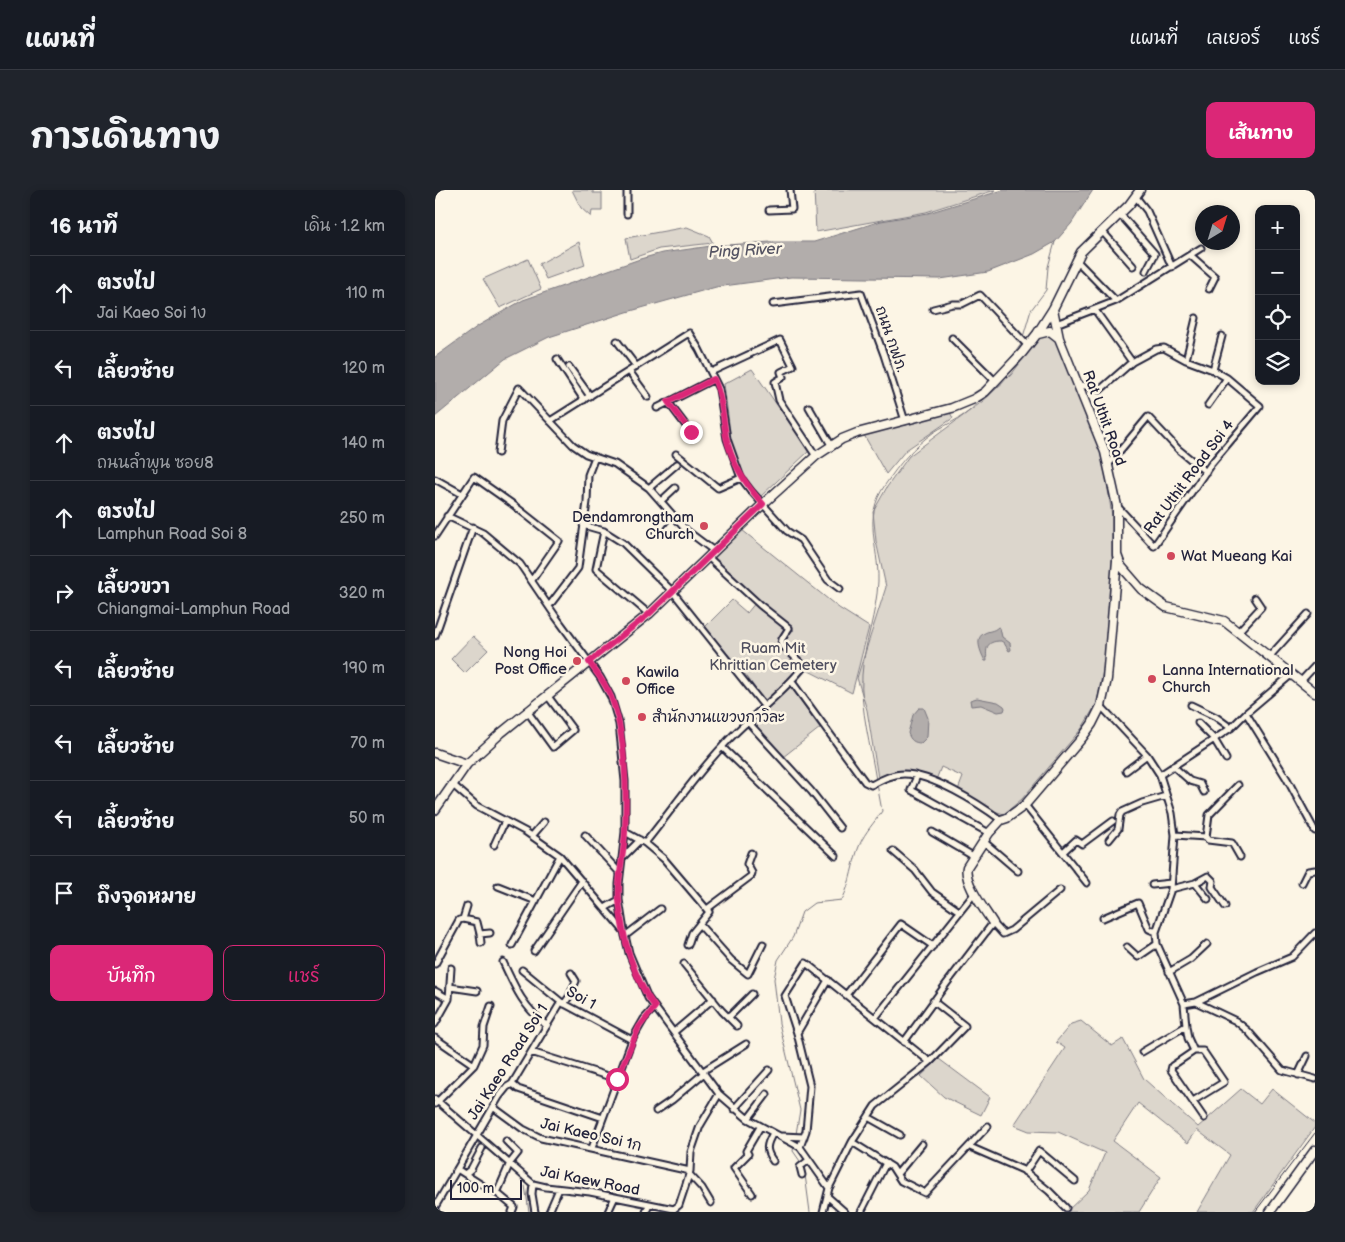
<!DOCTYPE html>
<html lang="th">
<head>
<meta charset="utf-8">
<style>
	body { margin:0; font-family:"Balsamiq Sans","Playpen Sans Thai",sans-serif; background:#20242c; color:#f1f3f6 }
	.controls { position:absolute; right:15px; top:15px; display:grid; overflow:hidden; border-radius:10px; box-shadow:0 2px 8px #0003 }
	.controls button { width:45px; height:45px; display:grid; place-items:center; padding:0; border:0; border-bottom:1px solid #363941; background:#171b24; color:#f1f3f6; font:25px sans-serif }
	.compass { position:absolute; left:760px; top:15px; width:45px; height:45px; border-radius:50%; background:#171b24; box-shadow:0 2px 8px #0003; rotate:38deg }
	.scale { position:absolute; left:15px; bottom:12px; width:72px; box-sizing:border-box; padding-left:5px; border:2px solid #22223b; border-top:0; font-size:14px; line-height:18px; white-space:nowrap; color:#22223b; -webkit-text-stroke:4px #fcf5e5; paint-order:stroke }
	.stop { position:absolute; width:15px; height:15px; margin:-11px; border:4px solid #db2777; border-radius:50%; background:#fff }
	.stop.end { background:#db2777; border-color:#fff; box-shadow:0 1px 5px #0008 }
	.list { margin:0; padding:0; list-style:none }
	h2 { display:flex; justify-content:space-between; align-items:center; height:65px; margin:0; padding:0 20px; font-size:21px }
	h2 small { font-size:16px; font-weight:400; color:#9ea1a6 }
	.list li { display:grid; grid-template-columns:32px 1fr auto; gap:15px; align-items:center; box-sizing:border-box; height:75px; padding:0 20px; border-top:1px solid #363941 }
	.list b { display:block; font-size:19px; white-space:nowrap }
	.list p { margin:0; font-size:16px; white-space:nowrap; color:#9ea1a6 }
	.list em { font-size:16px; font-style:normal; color:#9ea1a6 }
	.actions { display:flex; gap:10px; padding:15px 20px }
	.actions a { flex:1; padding:11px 0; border:1px solid #db2777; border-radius:10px; text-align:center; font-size:18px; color:#db2777 }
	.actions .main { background:#db2777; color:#fff }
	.icon { flex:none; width:28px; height:28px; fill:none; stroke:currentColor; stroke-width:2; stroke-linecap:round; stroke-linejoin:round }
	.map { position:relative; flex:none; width:880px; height:1022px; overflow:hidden; border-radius:10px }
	header { display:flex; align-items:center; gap:30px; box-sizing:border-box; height:70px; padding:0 25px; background:#171b24; border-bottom:1px solid #363941 }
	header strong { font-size:24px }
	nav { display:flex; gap:28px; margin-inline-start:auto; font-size:18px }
	.intro { display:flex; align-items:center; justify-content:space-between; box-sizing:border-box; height:120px; padding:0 30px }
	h1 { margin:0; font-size:35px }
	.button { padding:12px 22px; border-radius:10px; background:#db2777; color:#fff; font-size:18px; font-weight:700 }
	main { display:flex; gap:30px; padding:0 30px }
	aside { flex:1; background:#171b24; border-radius:10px; box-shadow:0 2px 8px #0003 }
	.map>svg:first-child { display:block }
	.green { fill:#dcd6cc; stroke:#7f7c84 }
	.water { fill:#b2adab; stroke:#78757e }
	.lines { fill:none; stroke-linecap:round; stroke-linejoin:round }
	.stream { stroke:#78757e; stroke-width:1 }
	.street-casing { stroke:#22223b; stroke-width:9 }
	.secondary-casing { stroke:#22223b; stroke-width:11 }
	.street { stroke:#fcf5e5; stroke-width:5 }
	.secondary { stroke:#fcf5e5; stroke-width:8 }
	.rail { stroke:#22223b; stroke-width:1 }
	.route { stroke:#db2777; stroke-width:6 }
	.poi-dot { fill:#d1495b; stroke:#fcf5e5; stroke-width:2 }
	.labels { text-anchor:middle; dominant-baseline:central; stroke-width:5; stroke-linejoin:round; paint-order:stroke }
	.street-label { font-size:15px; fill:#22223b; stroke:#fcf5e5 }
	.poi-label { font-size:15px; fill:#22223b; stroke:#fcf5e5; text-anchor:start }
	.park-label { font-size:15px; fill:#504f5f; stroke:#fcf5e5 }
	.water-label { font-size:16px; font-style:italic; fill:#545362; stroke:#fcf5e5 }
</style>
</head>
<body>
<header>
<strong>แผนที่</strong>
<nav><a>แผนที่</a><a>เลเยอร์</a><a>แชร์</a></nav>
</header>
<div class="intro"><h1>การเดินทาง</h1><a class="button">เส้นทาง</a></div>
<main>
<aside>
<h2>16 นาที<small>เดิน · 1.2 km</small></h2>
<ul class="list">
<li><svg class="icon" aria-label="ahead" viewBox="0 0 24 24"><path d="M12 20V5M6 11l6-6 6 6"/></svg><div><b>ตรงไป</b><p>Jai Kaeo Soi 1ง</p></div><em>110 m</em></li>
<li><svg class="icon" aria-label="left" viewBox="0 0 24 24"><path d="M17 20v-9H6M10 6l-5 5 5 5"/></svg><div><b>เลี้ยวซ้าย</b></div><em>120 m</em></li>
<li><svg class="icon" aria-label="ahead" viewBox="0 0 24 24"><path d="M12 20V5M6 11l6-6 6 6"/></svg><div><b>ตรงไป</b><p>ถนนลำพูน ซอย8</p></div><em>140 m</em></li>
<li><svg class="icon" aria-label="ahead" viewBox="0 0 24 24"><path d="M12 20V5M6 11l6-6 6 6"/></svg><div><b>ตรงไป</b><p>Lamphun Road Soi 8</p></div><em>250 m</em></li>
<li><svg class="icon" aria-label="right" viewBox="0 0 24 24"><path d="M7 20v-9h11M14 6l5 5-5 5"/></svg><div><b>เลี้ยวขวา</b><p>Chiangmai-Lamphun Road</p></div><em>320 m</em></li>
<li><svg class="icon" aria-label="left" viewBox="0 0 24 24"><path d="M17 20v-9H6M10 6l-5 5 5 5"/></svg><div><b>เลี้ยวซ้าย</b></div><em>190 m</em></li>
<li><svg class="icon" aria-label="left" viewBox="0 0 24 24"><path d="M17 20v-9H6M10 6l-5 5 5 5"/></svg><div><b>เลี้ยวซ้าย</b></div><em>70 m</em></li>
<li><svg class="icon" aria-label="left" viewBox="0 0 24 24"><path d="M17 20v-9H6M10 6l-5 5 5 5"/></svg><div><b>เลี้ยวซ้าย</b></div><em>50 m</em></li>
<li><svg class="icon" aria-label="arrive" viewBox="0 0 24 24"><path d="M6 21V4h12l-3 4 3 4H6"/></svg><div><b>ถึงจุดหมาย</b></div></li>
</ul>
<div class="actions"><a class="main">บันทึก</a><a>แชร์</a></div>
</aside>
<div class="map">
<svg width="880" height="1022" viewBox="0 0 880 1022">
	<rect width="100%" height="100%" fill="#fcf5e5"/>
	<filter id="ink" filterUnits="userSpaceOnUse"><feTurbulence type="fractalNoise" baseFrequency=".02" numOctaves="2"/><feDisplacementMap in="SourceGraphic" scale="10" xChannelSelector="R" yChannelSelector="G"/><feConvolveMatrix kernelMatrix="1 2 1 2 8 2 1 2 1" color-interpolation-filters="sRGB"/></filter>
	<g filter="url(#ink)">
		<path class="green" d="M137,0h21v3h9v18h-10l-1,6 -10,-9z
			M379,0h181l-69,22 -110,20z
			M252,37l22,9 4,7 -54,6 -29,10 -4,-21z
			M144,52l6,23 -39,14 -7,-15z
			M93,69l13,30 -41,19 -17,-29z
			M615,144l7,7 46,116 9,59v75l-5,56 -10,56 -15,25 -60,71 -18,15 -10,-3 -36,-21 5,-13 -22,-10 -5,13c-23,-7 -35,-14 -58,-2l-11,-68 -10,-32 29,-91 -10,-46 -3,-29 14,-25 22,-31 74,-55 28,-26 30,-40z
			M317,179l57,82 -49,46 -17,-23 -11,-27 -8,-63z
			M514,221l4,7 -47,32 -20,24 -22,-39z
			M307,340l97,78 30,19 -17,66 -45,-23 -16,17 29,41 -37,29 -34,-36 18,-15 -19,-28 -43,-51 27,-27 15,13 9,-11 37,29 1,-1 -34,-28 -48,-42z
			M38,446l15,14 -23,23 -14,-14z
			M646,831l31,25 11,-7 21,40 54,48 43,-38 19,15 12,-15 43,34v4l-62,85h-56l33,-57 -33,-25 -9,13 -50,-40 -25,38 48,36 -22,35h-73l23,-22 16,-37 -47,-21 -29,-1 -15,-6 51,-77 -9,-6 15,-18z
			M504,869l51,38 -9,18 -37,-18 -23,-21z"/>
		<path class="water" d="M568,0h90l-22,34 -16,18 -21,12 -46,18 -48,7 -149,-2 -75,10 -89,25 -78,25 -44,22 -70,58v-60l43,-31 45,-26 117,-41 22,-6 49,-7 60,-4h43l67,-21 47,-8z
			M563,437l2,1 2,9 8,6 1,7 -2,1 -5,-8 -3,-2c-16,0 -15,8 -14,20h-2c-3,-6 -11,-22 -2,-27 6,-4 10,-2 15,-7z
			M542,508l21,4 6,4 1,2 -1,3 -6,1 -17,-7 -10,1 -1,-6z
			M484,518h5l4,10 -1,19 -6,6c-7,0 -11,-3 -13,-10l5,-18z"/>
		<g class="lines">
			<path class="stream" d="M588,147l8,-27 15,-20 2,-23 7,-25
				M570,176l17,-23
				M441,590c-5,-32 -16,-72 -14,-105 2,-32 15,-62 16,-94 1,-36 -16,-62 7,-96 15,-22 27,-37 49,-53 14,-9 37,-17 46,-33
				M361,944l4,-24 -21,-87 -5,-44 4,-19 15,-23 9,-25 12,-9 28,-3c9,-17 10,-38 18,-56 5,-12 15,-22 22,-33l-5,-27
				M359,955l-1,6 9,13
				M369,977l6,45
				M90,996l4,26"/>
			<defs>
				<path id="street" d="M701,7l11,14 25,56
					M334,20l23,-1 -2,-19
					M192,24v-24
					M685,24l35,40 -9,17
					M667,41l31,35
					M755,65l25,22 -6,12
					M641,70l40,41
					M338,114l88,-11 23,62 21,66
					M498,119l20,-5h9l18,-9 48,51
					M660,120l37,52
					M621,134l60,-23 85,-53
					M517,148l43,43
					M182,151l19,25
					M122,169l27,41
					M751,170l10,-42
					M134,177l21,29
					M778,180l9,-34
					M194,181l19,26
					M276,182l69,-32 13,26 -12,6 2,5 -8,5 4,18 37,56
					M643,194l22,6 32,-28 24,-13 8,-1 22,12 27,10 14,8 33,28 -49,58 -57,82 -37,-40
					M233,212l22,29 4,-1
					M773,215l19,-27
					M374,217l22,38
					M222,218l57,-29
					M115,231l139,-88 10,16 20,40 8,50 14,39 10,13 36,40 14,9 27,40 12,9
					M63,263l4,-32 17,-33 54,57 13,9 29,10 34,24 37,42 28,21
					M241,264l42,34 23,-10
					M673,275l40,-48 30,32 28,23
					M0,289l27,15
					M214,298l28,-24
					M226,311l14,-13
					M12,326l36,17 37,31 36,53 44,60 11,20 8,27 6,57v51l-6,52v16l5,31 5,22 19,45 71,96 29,25 52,28 29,41
					M148,335l21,6
					M221,343l15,-19
					M0,346l39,-59 37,26 48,38 -27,39
					M114,416l29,-38 9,-66 1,-27 7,-18
					M214,424l-53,-45 8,-38 19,12 50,49 91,114
					M803,442l23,-25 -6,-9
					M0,446l38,-109
					M834,467l39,-43
					M866,491l14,-15
					M357,492l73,100 6,3c10,-5 21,-11 33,-11 28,0 74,29 97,46
					M756,515l25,12 15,11
					M666,516l46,49 13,20 12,38 3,22 -4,54 -15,43 1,12 27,60 2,22 2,12 6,13
					M92,521l26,36 20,-17 -26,-35
					M811,523l41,66 28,52
					M312,531l64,70 29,37
					M763,533l16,16 12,20
					M287,557l114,109
					M738,576l17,15 10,3 4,8
					M691,581l21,-16
					M725,585l71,-47 15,-15 46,-39
					M482,586l-6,14 78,43
					M17,594l25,22 49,26 34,24 63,74
					M590,615l62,78
					M190,642l20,11 19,16 45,53 -17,21 -4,12
					M497,642l41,24
					M150,645l35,38
					M740,645l31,2 3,-22 29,-30
					M97,646l12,-14
					M771,647l2,3 24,3 8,14
					M674,650l9,-11 2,-14 2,-3 20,-9 24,-7
					M548,651l35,30
					M210,653c26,-32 49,-66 77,-96 25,-29 58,-50 82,-81l-23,-22 1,-5 7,-11 -29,-23 -52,-48
					M59,655l11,-24
					M458,661l22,19 17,22 27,19
					M628,662l13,-12 6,4 31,-23
					M188,667l17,-17
					M760,693l13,16
					M867,693l6,-12 7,-1
					M717,695l19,-2
					M63,696l38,15
					M736,699l24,-6 13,-7 5,5 -1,6 13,19
					M170,718l14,-8
					M272,719l44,-33 1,-3 -5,-9 4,-11
					M668,728l35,-15 11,26 7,3
					M28,729l14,3 3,12 10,-1
					M264,734l32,36 17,14 15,-30
					M45,744l1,9
					M190,746l35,-27
					M77,755l48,-89
					M692,757l11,10 19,-13
					M99,761l48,-70
					M68,772c13,28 20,44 44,64
					M0,774l24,-44 4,-1 4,-13
					M249,774l38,47 15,15
					M87,780l39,32 71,38
					M734,782l22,-13 16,-15
					M15,797l27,4
					M0,801l14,8
					M411,805l55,-71 32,22
					M761,812l40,19 12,10 34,39 33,9
					M129,814l5,-7 7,-16 -5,-8
					M749,814l12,-2 61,-30 35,-15 23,-24
					M294,827l23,-23
					M440,828l99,-124
					M0,834l14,-25 2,-31
					M239,842l39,-33
					M362,843l31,-53
					M0,848l39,27
					M469,852l43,-59 46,-60 10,11 9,-4 48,-40
					M96,862l86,27
					M707,862l44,-26
					M268,881l43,-27
					M863,885l9,-19
					M77,894l6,5 85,29
					M0,909l98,85 13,3 44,5 84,17 5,-4 7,-21 4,-13 1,-19 9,-26 19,-32
					M758,911l31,-19 -21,-31h-9l-22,15 -1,4 33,48
					M0,914l39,-39 9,-20 1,-18 7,-21
					M58,917l30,22 18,9 149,33
					M299,919l35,-39
					M221,921l16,-11 32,-27
					M433,927l32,18
					M313,929l19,-25
					M338,943c-7,12 -8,17 0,28
					M347,946l22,1
					M71,951l12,12 -8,10 -13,30 17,14 -2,5
					M417,952l40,25 9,14 24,12 63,-67
					M365,957l6,-16 4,-45 -13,-53 -12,-37 21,-33 124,99
					M535,957l53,23 26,21 17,17
					M157,958l40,-108 12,-21 11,-12
					M22,979l25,16
					M590,982l14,-21 36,30
					M30,984l6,-5 11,-21
					M254,984l13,14 9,15
					M462,984l25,-30
					M367,985l-2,-8 9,-7
					M98,994l-1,10 3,18
					M317,1004l-18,-26 14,-14 -2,-3 14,-24
					M392,1006l18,16
					M0,1017l64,-110 8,-10 5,-3 49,-82
					M0,1022h1
					M114,1022l10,-23
					M173,1022l7,-15
					M211,1022l3,-7
					M388,1022l6,-24 23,-46 23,-36 55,-44 35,-36 -32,-25
					M426,1022l25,-49"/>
				<path id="secondary" d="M618,119l6,29
					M603,144l12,-3 9,7 46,114 12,54v49l4,11 20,23 25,18 58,14 91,72
					M0,563l32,11
					M0,620l32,-46 34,-31 148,-119 114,-110 53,-48 26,-17 15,-6 95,-25 22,-9 11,-7 37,-39 15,-19 16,-25 28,-57 48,-47 11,-15
					M558,733c-8,-13 -30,-41 -26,-56l22,-34 12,-13 6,-2 18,-13 57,-67 10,-14 9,-18 6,-27 10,-119
					M835,1022l45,-62"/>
			</defs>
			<use href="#street" class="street-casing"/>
			<use href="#secondary" class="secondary-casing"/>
			<use href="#street" class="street"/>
			<use href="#secondary" class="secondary"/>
			<path class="rail" d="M820,1022l60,-79"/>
		</g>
	</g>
	<g class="lines" filter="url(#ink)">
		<path class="route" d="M182,889l22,-52 16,-20c-22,-29 -33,-70 -36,-107 -2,-22 5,-45 6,-68 2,-39 1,-99 -14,-135 -5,-13 -14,-24 -22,-35l60,-48 114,-110c-18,-20 -32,-42 -37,-68 -3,-19 -4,-39 -12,-57l-46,23 23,30"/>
	</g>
	<g class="poi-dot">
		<circle cx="269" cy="336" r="5"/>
		<circle cx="736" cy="366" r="5"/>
		<circle cx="142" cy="471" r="5"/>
		<circle cx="717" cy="489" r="5"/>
		<circle cx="191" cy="491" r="5"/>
		<circle cx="207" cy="527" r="5"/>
	</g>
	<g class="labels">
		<g class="street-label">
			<text transform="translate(456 149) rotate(71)">ถนน กฟภ.</text>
			<text transform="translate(669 228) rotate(70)">Rat Uthit Road</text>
			<text transform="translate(754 287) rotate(-53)">Rat Uthit Road Soi 4</text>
			<text transform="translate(146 808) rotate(30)">Soi 1</text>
			<text transform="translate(73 872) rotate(-57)">Jai Kaeo Road Soi 1</text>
			<text transform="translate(156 945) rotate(13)">Jai Kaeo Soi 1ก</text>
			<text transform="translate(155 991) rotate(11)">Jai Kaew Road</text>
		</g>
		<g class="poi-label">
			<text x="259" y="327" text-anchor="end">Dendamrongtham<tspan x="259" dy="17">Church</tspan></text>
			<text x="746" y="366">Wat Mueang Kai</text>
			<text x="132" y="462" text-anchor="end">Nong Hoi<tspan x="132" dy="17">Post Office</tspan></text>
			<text x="727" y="480">Lanna International<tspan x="727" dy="17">Church</tspan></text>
			<text x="201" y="482">Kawila<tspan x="201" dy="17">Office</tspan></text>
			<text x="217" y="527">สำนักงานแขวงกาวิละ</text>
		</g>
		<g class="park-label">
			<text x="338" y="458">Ruam Mit<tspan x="338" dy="17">Khrittian Cemetery</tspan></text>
		</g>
		<g class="water-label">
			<text transform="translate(310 61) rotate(-3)">Ping River</text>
		</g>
	</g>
</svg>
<div class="controls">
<button>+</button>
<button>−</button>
<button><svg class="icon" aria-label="locate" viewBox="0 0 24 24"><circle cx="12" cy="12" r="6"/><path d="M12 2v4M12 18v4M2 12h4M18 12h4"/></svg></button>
<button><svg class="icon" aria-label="layers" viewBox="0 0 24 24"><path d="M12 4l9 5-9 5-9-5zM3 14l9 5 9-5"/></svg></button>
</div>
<svg class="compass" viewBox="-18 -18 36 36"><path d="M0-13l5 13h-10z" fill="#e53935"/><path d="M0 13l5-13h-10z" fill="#9ea1a6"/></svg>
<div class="scale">100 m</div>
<div class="stop" style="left:182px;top:889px"></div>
<div class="stop end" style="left:256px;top:242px"></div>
</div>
</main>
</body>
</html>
